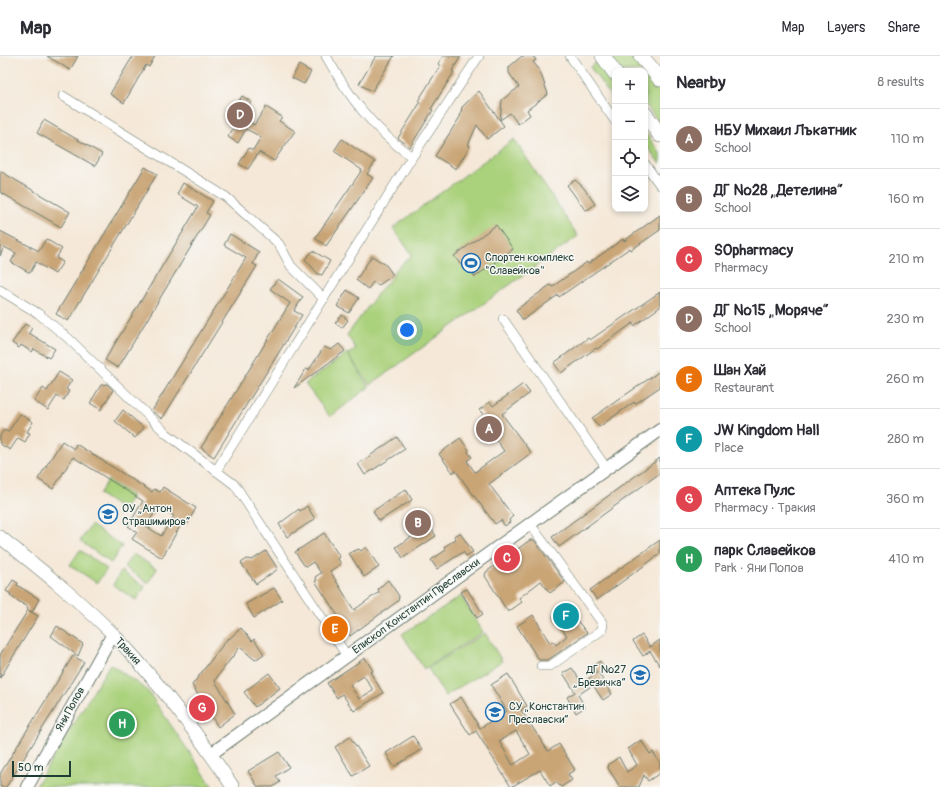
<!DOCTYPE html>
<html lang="en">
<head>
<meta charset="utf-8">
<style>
	body { margin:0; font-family:Pangolin,sans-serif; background:#f7f7f7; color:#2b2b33 }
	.controls { position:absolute; right:12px; top:12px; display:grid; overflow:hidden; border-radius:8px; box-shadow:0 2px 6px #0003 }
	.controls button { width:36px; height:36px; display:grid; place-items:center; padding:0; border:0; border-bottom:1px solid #e1e1e2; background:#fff; color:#2b2b33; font:20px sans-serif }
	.scale { position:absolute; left:12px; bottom:10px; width:59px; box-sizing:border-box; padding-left:4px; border:2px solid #1f3d34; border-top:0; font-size:11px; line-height:14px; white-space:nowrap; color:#1f3d34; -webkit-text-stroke:3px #f6f6f2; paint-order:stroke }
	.you { position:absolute; left:407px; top:274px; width:14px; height:14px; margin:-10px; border:3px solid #fff; border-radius:50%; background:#1a73e8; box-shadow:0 0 0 6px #1a73e833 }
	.badge { display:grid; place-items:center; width:26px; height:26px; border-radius:50%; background:#1f6fb2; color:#fff; font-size:13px; font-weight:700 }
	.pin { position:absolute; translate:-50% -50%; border:2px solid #fff; box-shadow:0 1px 4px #0006 }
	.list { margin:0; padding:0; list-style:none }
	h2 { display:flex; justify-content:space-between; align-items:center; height:52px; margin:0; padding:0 16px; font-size:17px }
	h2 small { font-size:13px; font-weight:400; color:#7c7c81 }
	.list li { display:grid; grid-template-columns:26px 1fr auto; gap:12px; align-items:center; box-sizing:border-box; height:60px; padding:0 16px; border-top:1px solid #e1e1e2 }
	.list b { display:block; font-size:15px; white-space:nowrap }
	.list p { margin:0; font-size:13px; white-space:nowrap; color:#7c7c81 }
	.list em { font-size:13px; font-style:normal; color:#7c7c81 }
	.icon { flex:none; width:22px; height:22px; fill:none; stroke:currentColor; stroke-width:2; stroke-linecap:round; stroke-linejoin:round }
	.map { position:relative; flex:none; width:660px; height:731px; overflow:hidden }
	header { display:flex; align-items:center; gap:24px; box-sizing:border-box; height:56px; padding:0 20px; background:#fff; border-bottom:1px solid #e1e1e2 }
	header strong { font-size:19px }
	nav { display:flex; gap:22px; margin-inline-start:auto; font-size:14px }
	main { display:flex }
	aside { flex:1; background:#fff }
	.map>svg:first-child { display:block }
	.green { fill:#aad17b; stroke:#648758 }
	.building { fill:#c9a475; fill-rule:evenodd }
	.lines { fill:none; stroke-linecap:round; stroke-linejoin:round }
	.minor-casing { stroke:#6a796d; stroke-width:10 }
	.tertiary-casing { stroke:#6a796d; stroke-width:14 }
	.secondary-casing { stroke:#6a796d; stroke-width:14 }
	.trunk-casing { stroke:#6a796d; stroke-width:16 }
	.minor { stroke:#fff; stroke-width:9 }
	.tertiary { stroke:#fff; stroke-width:12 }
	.secondary { stroke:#fff; stroke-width:13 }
	.trunk { stroke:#fff; stroke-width:15 }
	.labels { text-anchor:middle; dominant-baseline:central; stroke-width:3; stroke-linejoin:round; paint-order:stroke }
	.poi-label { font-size:11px; fill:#1f3d34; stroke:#f6f6f2; text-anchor:start }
	.street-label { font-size:11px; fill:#1f3d34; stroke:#f6f6f2 }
</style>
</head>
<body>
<header>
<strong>Map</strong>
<nav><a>Map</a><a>Layers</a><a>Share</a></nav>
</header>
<main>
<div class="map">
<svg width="660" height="731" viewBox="0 0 660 731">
	<rect width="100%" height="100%" fill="#f6f6f2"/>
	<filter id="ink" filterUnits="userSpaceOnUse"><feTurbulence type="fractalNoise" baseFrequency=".025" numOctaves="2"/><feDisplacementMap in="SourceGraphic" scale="8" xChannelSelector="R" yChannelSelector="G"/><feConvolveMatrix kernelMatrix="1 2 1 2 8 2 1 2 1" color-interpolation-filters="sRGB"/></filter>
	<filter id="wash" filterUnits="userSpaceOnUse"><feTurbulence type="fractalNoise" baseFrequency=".012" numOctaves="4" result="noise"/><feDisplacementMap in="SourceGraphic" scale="16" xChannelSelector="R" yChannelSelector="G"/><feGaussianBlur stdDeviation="0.9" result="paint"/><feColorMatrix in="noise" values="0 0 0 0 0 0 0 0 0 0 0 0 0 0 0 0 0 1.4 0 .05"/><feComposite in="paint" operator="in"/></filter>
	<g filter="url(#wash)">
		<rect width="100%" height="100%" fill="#f5e8d8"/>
		<path class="green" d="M609,0h22l13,15h-24z
			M598,5l17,24v17l-25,-35z
			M645,17l15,20v31l-15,-20z
			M645,76l15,21v11l-15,-20z
			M514,83l64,97 -208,149 -22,-31 8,-5 -9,-14 34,-46 13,-14 -1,-3 19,-17 -19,-27z
			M347,297l22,34 -39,30 -25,-33z
			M108,424l24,16 -9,14 -24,-16z
			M91,469l31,21 -11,17 -31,-22z
			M80,494l27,19 -10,14 -27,-18z
			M133,498l24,15 -9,14 -24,-16z
			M121,515l24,16 -9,13 -23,-15z
			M461,540l22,36 -59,37 -22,-35z
			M485,577l17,28 -57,35 -17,-28z
			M110,608l37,26 66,97h-176v-3z"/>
		<g id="blocks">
			<path class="building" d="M47,0h31l-8,14z
				M133,0h22l-6,11 -3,-2 -22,38 -14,-9z
				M376,0h18l-22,35 -13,-7z
				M443,0h18l-9,15 2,1 -23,37 2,1 -23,37 -12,-9 22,-35 -2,-2 22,-35 -2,-2z
				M522,0h11l3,4 -3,2 6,7 9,25 -21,16 3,5 -12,9 -8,-11 -10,7 2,-20 17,-13 -10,-14v-6z
				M299,9l12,7 -7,12 -12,-6z
				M479,35l25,35 -17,13 -10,-14 -9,20 2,1 -14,23 -21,-13 25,-39 2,-10z
				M242,40l9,6 -9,15 12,8 12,-18 16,10 -3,4 16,10 -21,30 -15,-9 -11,17 -9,-5 10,-16 4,2 8,-13 -15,-8 -8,14 -10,-6 10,-16 -9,-5z
				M44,64l58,34 -7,12 -58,-33z
				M342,83l33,23 -8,12 6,4 -47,68 -11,-8 47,-68 -28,-19z
				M145,111l12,7 -89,147 -12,-7z
				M0,115l70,41 -9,15 -61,-35z
				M575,124l8,7 12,17 -6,5 -4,1 -18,-25z
				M183,127l30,18 -7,12 4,2 -92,153 -13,-8 93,-153 -21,-13z
				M660,159v15l-29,20 -1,-2 -71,49 -1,-2 -35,25 -7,-10 34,-25 2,2 35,-25 1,2 35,-25 1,2z
				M496,169l17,24 -38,28 -7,-10 -3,3 -11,-14z
				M0,175l39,20 7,-12 16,10 -6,9 7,4 -8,12 -19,-12 -6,11 -19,-11 5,-9 -12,-6 -4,9z
				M230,178l29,18 -6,12 4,2 -95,153 -10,-8 94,-153 -22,-13z
				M313,195l17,10 -8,14 -4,-1 -13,-15z
				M372,200l14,9 7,10 -14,10 -6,-3 -5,7 -12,-9z
				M278,223l25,18 -9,14 8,4 -88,142 -13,-9 89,-145 -20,-14z
				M347,234l12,8 -10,15 -12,-7z
				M660,236v15l-26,19 -1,-3 -36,26 -1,-1 -35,25 -7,-10 34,-25 2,2z
				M342,259l6,5 -6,8 -7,-5z
				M25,268l7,4 -3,5 26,16 -6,9 -15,-9 -2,3 -11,-7 -2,3 -7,-5z
				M339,288l6,7 -51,37 12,-19 3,1 15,-23 7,3z
				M660,315v16l-25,17 -1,-2 -35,25 -7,-9z
				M59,316l13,8 -6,9 3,2 -5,9 -7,-4 -9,14 -14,-9 9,-13 4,3z
				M107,328l6,6 -12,20 -11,-7 11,-18z
				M523,328l7,9 -28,21 29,39 -42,31 24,32 -4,4 1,2 -5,4 -4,-6 -6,4 -40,-54 -2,3 -14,-19 21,-16 9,12 -1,2 4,5 -5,4 8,11 29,-21 -24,-33 4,-3 -5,-5 11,-8 3,4z
				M123,354l21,18 -9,10 -20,-17z
				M20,358l13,8 -6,10 3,1 -5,9 -7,-4 -8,12 -10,-6v-8l4,-6 4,2z
				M397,381l8,12 -40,26 -7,-11z
				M62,385l12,8 2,-5 76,48 2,-3 6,3 3,-5 33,21 -9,16 -4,-3 -21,37 -30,-19 5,-7 -9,-6 15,-25 -70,-44 -20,32 -15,-10zM159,450l15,10 -13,20 -15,-10z
				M660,402v15l-101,74 -7,-10z
				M406,433l6,11 -33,21 -6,-10z
				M307,450l8,13 -28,18 -8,-13 20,-15 1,2z
				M429,469l7,11 -33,22 -7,-11z
				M324,477l16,24 -2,2 3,5 -11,7 24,39 25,-18 -1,-3 10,-9 11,16 -1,5 -48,35 -8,-12 -6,5 -3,-5 7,-5 -25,-38 2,-1 -2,-3 6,-4 -8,-11 -6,4 -3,-1 -9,-13z
				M460,477l13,19 -7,4 -3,-4 -26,17 -6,-9 15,-10 -2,-3 12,-8 -2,-3z
				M530,484h4l31,42 -15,11 -9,-12 -22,17 3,4 -14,10 -23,-36 1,-4z
				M660,484v14l-63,46 -7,-10z
				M366,491l13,20 -15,10 -15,-24 10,-4 2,2z
				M266,495l12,18 -22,15 -15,-21 6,-4 5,1z
				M13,524l5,3 -1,2 22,14 -7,13 -5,-3 1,-2 -18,-11 1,-2 -5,-3z
				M274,532l8,12 -28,18 -8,-14z
				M467,533l16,25 -6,4 -16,-26z
				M570,548l8,11 -3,3 12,15 -39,27h-9l-22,-34 16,-11 17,28 3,-2 3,4 11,-9 -14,-20z
				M28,554l10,6 -38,62v-23z
				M57,570l26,18 -5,12 -27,-20z
				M241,572l11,13 2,-2 10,15 -9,6 -15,-13 -23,30 -2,4 20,33 -17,13 -26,-42 36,-47 1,1z
				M642,579l8,12 10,-7v26l-10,-15 -7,5 -10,-15z
				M73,600l11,6 -78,125h-6v-13z
				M365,602l8,13 -3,1 13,21 -29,18 -12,-17 -5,4 -10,-15zM364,620l9,14 -14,9 -9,-14z
				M600,605l6,9 -7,4 13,20 -9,6 -10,-15 -15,10 7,12 -9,6 -9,-16 8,-5 -12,-19 9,-5 10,15 15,-10 -5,-7z
				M269,617l11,15 -25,19 -11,-15z
				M508,618l19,32 -6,4 27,41 11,-7 16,26 -7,4 4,6 -11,7 -5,-5 -6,4 -10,-16 -29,17 -35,-56 -6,4 -20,-31 11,-7 19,31 27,-17 -16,-26zM516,675l14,23 -17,11 -14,-24z
				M413,680l9,13 -28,18 -8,-14z
				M350,681l19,29 -16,10 -18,-29z
				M641,684l9,14 3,-2 7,11v10l-12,8 -4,-6 -5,12h-19l-12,-19 1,-4 10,-7 8,15 10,-7 -9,-16z
				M279,696l10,15 -13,9 4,6 -7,5h-15l-10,-16z"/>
		</g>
	</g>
	<g filter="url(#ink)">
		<use href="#blocks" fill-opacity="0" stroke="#6a796d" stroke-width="1"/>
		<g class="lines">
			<defs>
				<path id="minor" d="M326,0c23,41 47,73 86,101
					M570,0l45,65
					M63,40l163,101 53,47 12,22 33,33
					M645,108l15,21
					M0,234l39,24 29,24 99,96 68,51 112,171
					M503,263l104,150
					M216,415l196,-314 67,-101
					M530,468l73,100 -1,6 -52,36h-9"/>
				<path id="tertiary" d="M211,698l449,-324
					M27,731l86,-153"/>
				<path id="secondary" d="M0,481c39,31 78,62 113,97 45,47 84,99 120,153"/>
				<path id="trunk" d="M603,0l12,17
					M641,0l19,23
					M645,58l15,21"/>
			</defs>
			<use href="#minor" class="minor-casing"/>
			<use href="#tertiary" class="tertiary-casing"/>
			<use href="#secondary" class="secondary-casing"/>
			<use href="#trunk" class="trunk-casing"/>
			<use href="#minor" class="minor"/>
			<use href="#tertiary" class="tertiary"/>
			<use href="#secondary" class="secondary"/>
			<use href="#trunk" class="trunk"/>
		</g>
	</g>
	<defs>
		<symbol id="stadium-ring" viewBox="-11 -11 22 22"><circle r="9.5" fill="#f6f6f2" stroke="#1f6fb2" stroke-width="1.5"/><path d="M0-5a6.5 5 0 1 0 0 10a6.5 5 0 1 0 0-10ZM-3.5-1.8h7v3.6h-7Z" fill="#1f6fb2"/></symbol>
		<symbol id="school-ring" viewBox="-11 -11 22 22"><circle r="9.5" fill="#f6f6f2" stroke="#1f6fb2" stroke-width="1.5"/><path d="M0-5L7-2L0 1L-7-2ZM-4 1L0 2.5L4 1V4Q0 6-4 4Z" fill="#1f6fb2"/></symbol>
	</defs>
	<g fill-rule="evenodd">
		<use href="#stadium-ring" x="460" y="196" width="22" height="22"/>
		<use href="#school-ring" x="97" y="447" width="22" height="22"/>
		<use href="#school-ring" x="629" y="608" width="22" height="22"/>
		<use href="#school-ring" x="484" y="645" width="22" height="22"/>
	</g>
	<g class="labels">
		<g class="poi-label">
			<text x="485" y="201">Спортен комплекс<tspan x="485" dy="13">"Славейков"</tspan></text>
			<text x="122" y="452">ОУ „Антон<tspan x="122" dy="13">Страшимиров“</tspan></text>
			<text x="626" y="613" text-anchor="end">ДГ №27<tspan x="626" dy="13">„Брезичка“</tspan></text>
			<text x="509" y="650">СУ „Константин<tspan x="509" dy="13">Преславски“</tspan></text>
		</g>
		<g class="street-label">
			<text transform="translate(416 550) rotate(-36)">Епископ Константин Преславски</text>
			<text transform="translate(128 595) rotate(48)">Тракия</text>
			<text transform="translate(70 653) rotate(-61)">Яни Попов</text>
		</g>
	</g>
</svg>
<div class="controls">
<button>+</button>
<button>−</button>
<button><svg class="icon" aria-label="locate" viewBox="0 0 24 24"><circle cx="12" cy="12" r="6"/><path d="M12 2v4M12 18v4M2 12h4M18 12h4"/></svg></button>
<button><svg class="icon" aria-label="layers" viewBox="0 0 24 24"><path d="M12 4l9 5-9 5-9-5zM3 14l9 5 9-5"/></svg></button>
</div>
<div class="scale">50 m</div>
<div class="you"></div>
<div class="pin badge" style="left:489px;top:373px;background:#8d6e63">A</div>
<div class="pin badge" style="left:418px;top:467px;background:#8d6e63">B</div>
<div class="pin badge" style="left:507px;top:502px;background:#e0444e">C</div>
<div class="pin badge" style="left:240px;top:59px;background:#8d6e63">D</div>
<div class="pin badge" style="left:335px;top:573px;background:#e8710a">E</div>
<div class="pin badge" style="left:566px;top:560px;background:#0f9aa8">F</div>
<div class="pin badge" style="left:202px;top:652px;background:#e0444e">G</div>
<div class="pin badge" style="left:122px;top:668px;background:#2e9e5b">H</div>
</div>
<aside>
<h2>Nearby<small>8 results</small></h2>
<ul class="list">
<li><span class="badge" style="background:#8d6e63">A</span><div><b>НБУ Михаил Лъкатник</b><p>School</p></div><em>110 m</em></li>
<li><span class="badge" style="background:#8d6e63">B</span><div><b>ДГ №28 „Детелина“</b><p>School</p></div><em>160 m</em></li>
<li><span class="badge" style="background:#e0444e">C</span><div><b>SOpharmacy</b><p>Pharmacy</p></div><em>210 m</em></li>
<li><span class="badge" style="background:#8d6e63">D</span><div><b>ДГ №15 „Моряче“</b><p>School</p></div><em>230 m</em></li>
<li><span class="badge" style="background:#e8710a">E</span><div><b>Шан Хай</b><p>Restaurant</p></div><em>260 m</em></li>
<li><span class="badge" style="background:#0f9aa8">F</span><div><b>JW Kingdom Hall</b><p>Place</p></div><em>280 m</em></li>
<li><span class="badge" style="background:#e0444e">G</span><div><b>Аптека Пулс</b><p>Pharmacy · Тракия</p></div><em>360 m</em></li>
<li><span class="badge" style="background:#2e9e5b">H</span><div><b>парк Славейков</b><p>Park · Яни Попов</p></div><em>410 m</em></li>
</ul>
</aside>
</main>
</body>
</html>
